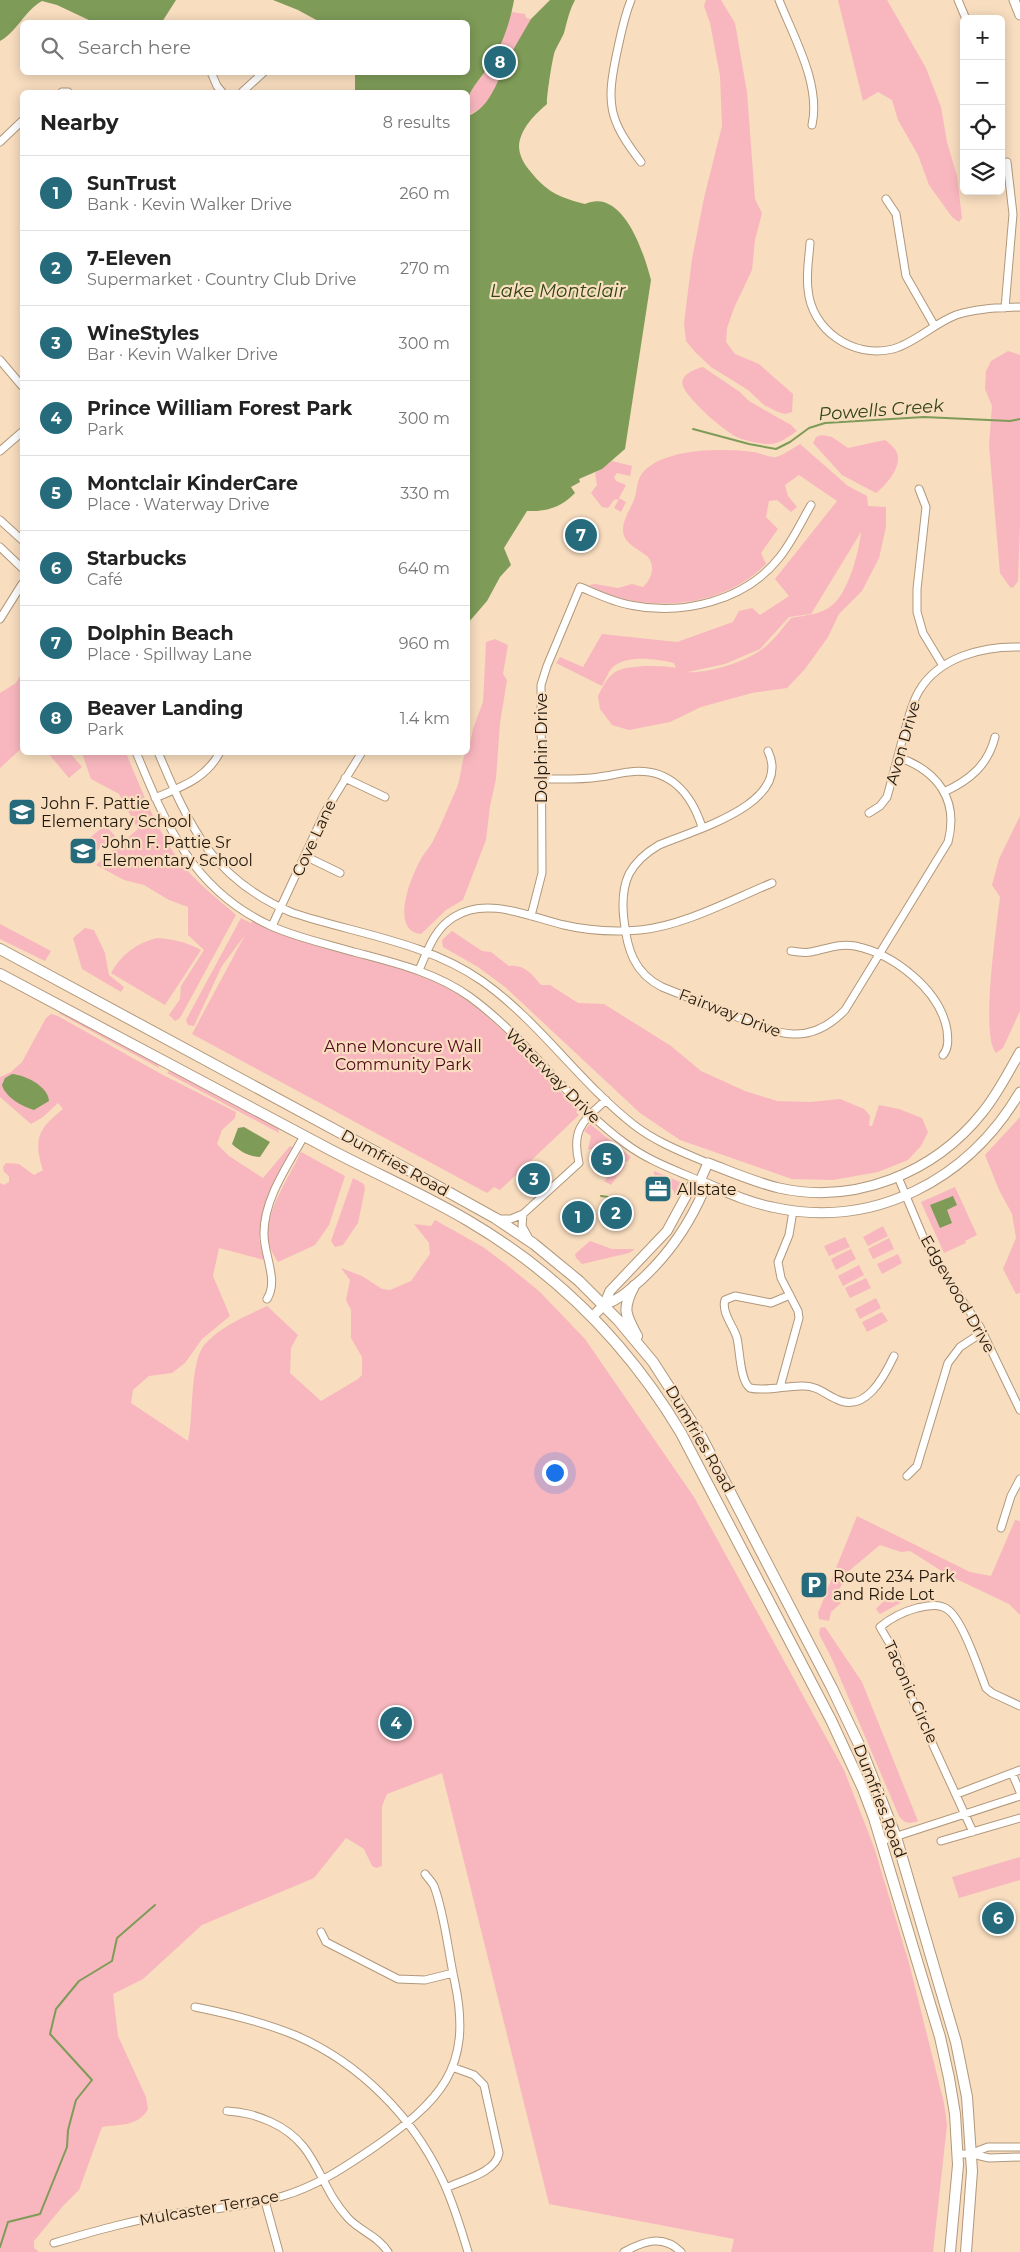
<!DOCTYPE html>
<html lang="en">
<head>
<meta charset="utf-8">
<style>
	body { margin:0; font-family:Montserrat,sans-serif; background:#f2f2f2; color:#222 }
	.controls { position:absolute; right:15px; top:15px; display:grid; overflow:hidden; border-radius:8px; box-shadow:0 2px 12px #0003 }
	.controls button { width:45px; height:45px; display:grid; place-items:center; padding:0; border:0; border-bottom:1px solid #e0e0e0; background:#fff; color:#222; font:25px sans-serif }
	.you { position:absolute; left:554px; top:1472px; width:18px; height:18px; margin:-12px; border:4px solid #fff; border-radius:50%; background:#1a73e8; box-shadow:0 0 0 8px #1a73e833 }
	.badge { display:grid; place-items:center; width:32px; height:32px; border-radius:50%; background:#266b7b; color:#fff; font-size:16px; font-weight:700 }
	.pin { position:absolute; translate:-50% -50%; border:2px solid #fff; box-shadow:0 1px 5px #0006 }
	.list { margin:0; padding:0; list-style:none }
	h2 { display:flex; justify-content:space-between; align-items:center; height:65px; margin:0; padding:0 20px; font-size:21px }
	h2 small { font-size:16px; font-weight:400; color:#767676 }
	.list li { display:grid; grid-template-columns:32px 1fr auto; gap:15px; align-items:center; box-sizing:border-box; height:75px; padding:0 20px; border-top:1px solid #e0e0e0 }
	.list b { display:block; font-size:19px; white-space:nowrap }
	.list p { margin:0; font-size:16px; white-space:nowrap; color:#767676 }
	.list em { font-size:16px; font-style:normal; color:#767676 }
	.icon { flex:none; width:28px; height:28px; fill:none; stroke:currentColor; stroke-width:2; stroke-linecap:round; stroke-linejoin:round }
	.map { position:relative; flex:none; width:1020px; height:2252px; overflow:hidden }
	.search { position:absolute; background:#fff; box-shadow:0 2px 12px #0003; left:20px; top:20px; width:450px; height:55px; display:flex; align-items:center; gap:12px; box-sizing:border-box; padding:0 18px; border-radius:8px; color:#767676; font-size:19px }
	.panel { position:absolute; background:#fff; box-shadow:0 2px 12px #0003; left:20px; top:90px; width:450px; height:665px; border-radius:8px }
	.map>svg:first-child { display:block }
	.green { fill:#f8b7be; fill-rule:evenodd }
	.water { fill:#7e9b58 }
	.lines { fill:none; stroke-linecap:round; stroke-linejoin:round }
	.stream { stroke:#7e9b58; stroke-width:2 }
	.minor-casing { stroke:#b1987b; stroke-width:9 }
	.major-casing { stroke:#b1987b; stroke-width:11 }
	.highway-casing { stroke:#b1987b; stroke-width:12 }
	.minor { stroke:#fff; stroke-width:7 }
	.major { stroke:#fff; stroke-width:9 }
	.highway { stroke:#fff; stroke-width:10 }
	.labels { text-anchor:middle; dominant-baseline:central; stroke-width:4.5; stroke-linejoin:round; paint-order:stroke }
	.street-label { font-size:16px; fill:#21180d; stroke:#f8ddbf }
	.poi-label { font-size:16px; fill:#21180d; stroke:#f8ddbf; text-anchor:start }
	.park-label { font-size:16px; fill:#50071c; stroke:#f8ddbf }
	.water-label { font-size:18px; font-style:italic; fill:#304412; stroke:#f8ddbf }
</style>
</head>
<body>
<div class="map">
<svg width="1020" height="2252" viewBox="0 0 1020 2252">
	<rect width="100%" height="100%" fill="#f8ddbf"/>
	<path class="green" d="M706,0h15l14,23 12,69 8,107 7,14 -7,27 -3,30 -18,38 -7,20 -1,14 9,12 24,10 34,30 -1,18 -7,2 -7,-2 -14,-7 -16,-15 -37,-23 -16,-15 -9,-11 -2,-18 8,-64 12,-61 18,-72 -2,-50 -10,-53 -6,-17z
		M838,0h49l39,68 15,39 6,35 10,34 5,42 -3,4 -7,-5 -23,-32 -11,-30 -20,-35 -6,-20 -14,-8 -15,9z
		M511,12l14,2 1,4 5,1 -25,56 -10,10 -6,14 -8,8 -14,9c-1,-34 10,-28 22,-53 8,-16 16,-33 21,-51z
		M1008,351l12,4v168l-2,58 -5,7 -3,-1 -10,-14 -11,-128 3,-39 -7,-17 1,-18 5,-10z
		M703,367l37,25 9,9 42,24 6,6c-8,5 -17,13 -28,13 -8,0 -22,-3 -30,-6 -12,-4 -52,-39 -56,-52 -4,-11 12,-17 20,-19z
		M822,435l10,2 16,11 37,-8c4,3 9,7 11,11 8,14 -10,34 -20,42l-34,-18 -29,-32 3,-6z
		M800,444l48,42 19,10 1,10 18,1v20l-7,31 -17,33 -23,23 -11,23 -23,32 -18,19 -35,5 -51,14 -31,15 -41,8 -17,-5 -12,-16 -2,-13c4,-8 10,-21 19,-25 11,-6 46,-6 59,-3l-2,-5c-17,-4 -48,-9 -62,5 -4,4 -7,13 -10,18l-46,-23 4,-6 23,10 19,-33 75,8 56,-20 6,-11 13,-3 8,7 29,-19 -14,-17 62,-78 -38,-26 -14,10 3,11 9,11 -6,5 -14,-12 -8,1 -3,16 12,12 -17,24 5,11c-43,45 -125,51 -177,21l6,-1 23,4 14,-4 11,3c9,-8 13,-22 4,-31 -14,-11 -31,-15 -21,-39 2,-6 6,-11 8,-17 3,-8 3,-19 7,-25 19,-28 84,-27 113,-23 6,1 16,6 22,5 8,-2 17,-9 24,-13zM861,532c-2,20 -13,62 -30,74 -11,9 -26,9 -40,12 -8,9 -16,21 -26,29 -16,14 -57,27 -77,25l37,-8 35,-15 29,-32 22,-3z
		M612,461l20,5 -2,10 -13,-3 -3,4 2,4 10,4 -7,13 7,4 -5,10 -7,-4 5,-9 -5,1 -6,8 -6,-1 -11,-14 6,-8 -2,-12z
		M495,639l13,6 -5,29 4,6 -7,43 -4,56 -6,27 -4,34 -23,60 -17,10 -25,24c-32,-3 -10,-58 0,-75 3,-6 8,-11 11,-16 9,-17 16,-36 24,-53 5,-11 5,-26 9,-37l3,-1 5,-23 10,-27 3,-60z
		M22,672v76l-22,20v-75l16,-10z
		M48,753h22l12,14 -13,11z
		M82,753h44c15,35 29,74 52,106 16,22 38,38 58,56l-56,103 -5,3 -6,-6 11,-16 1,-13 23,-36 -16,-15v-28l-19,-7 -25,-15 -20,-5 -28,-15 42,-36 -19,-35 -28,-15z
		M1020,816v195l-17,37 -7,5c-16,-17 1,-130 4,-156l-8,-12 7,-26z
		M105,825l10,11 -21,17 -9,-11z
		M241,918l10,5 2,-2c55,29 120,31 176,57 63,29 102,85 149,132l-2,2 3,3 -79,75 -6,-3 -7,6 -295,-159 53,-99 -23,31 -28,60 -6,-1 -2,-5z
		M0,924l51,27 -6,10 -45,-22z
		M85,928l9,2 11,23 4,22 15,12 -3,5 -39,-23 -9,-31z
		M452,931l30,20 9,1 18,14c15,-2 23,8 32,19h9l28,18 26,1 67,42 30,25 44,20 32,10 33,1 30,-3 24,10 6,7 -1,10h3l7,-21 20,4 23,9 6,14 -7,14 -13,14 -30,12 -45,8 -41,-1 -112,-39 -40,-27 -135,-126 -27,-20 -35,-20 -1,-7z
		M157,938c16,1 30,4 44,12l-36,55 -54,-32c10,-18 25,-30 46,-35z
		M58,1013h4l96,51 1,4z
		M51,1014l7,2 103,58 75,38 -1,6 -13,12 -5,14 12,12 34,22 27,-32 4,2 -31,62 -4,29 5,21 -45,-12 -6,28 17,40 -28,23 -17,24 -13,10 -23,3 -16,14 -2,13 57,38c6,-25 1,-78 17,-97 16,-18 41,-28 62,-38l31,29 -7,13 -1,25 31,28 37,-22 4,-4v-18l-11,-19v-28l-5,-10 4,-20 -9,-12 21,8 20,13 8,1 21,-9 19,-27 -1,-11 -15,-19 17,2 4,-6 48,27 24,18 33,27 45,47 109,158 150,273 30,77 35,116 35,140 3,22 -14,127h-202l3,-13 -185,-35 -107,-431 -55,21 -5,12v60l-6,2 -4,-2 -8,-17 -18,-11 -32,40 -112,47 -59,54 -30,15 5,42 28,61 2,12c-10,18 -28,15 -46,18l-23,63 -16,16 -29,35v7l5,4h-39v-1069l4,2 5,-3v-6l-5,-4 -1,-5 3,-4 13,1 15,11 9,-5c-10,-31 -5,-41 20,-61l-5,-6 -15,14 -12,7 -31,-27v-20l11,-5 11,-10 24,-44zM16,1074l13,5 1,30 -25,-17z
		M170,1070l108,58 1,5 -112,-60z
		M1020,1117v176l-4,1 -13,-25 13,-31 -4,-24 -13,-24 -14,-35z
		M590,1124l41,33 -4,5 -3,-2 2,-3 -21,-15 -6,3 -3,5 -8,-1 3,-13 -7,-5z
		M301,1152l44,24 -16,49 -14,20 -37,17c-5,-8 -11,-18 -11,-28 2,-28 22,-57 34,-82z
		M620,1162l5,4 -14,19 -7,-4z
		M654,1171l26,11 3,5 -7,11 -3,-8 -19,-15z
		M353,1178l11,6 1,5 -7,34 -15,22 -8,2 -4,-6z
		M955,1187l22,48 -12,6 1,2 -22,10 -23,-51z
		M883,1226l5,10 -20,10 -5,-9z
		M845,1237l5,10 -21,9 -5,-10z
		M889,1238l5,11 -21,10 -5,-10z
		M590,1241l22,8h23l-6,4 -47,11 -6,-6 -1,-4z
		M851,1249l5,10 -20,11 -5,-11z
		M898,1254l4,9 -20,11 -5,-10z
		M859,1265l5,10 -21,11 -5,-10z
		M866,1278l5,10 -21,10 -5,-10z
		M876,1298l5,10 -21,11 -5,-10z
		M882,1312l6,9 -21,11 -5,-10z
		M857,1516l113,56 21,4 24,-56 5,1v94l-11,-11 -61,-29 -38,-24 -9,1 -21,-7 -30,25 -14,25 5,8 -10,9 -2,9 -10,-2 -1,-6z
		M890,1594l12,8 -22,12 -4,-5z
		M825,1627l37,55 56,139c-9,3 -13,3 -19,-5l-67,-157 -13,-25 1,-6z
		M1020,1857v23l-61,18 -7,-21z"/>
	<path class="water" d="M0,0h176l-14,22h-69l-36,-17 -15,-4c-18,10 -25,31 -42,40z
		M273,0h241c-4,23 -12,46 -25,66 -7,11 -16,19 -21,32v-6h-115l2,-2v-17l113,-1v-50h-148l-22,-12z
		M550,0h25c-6,11 -8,22 -11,33 -3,7 -6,11 -9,18 -2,3 -9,48 -8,53 -12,10 -27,25 -28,42 0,9 5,18 11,25 17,21 28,26 55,33 38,-17 59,49 66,76l-26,169 -23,20 -23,10 1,3 -9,5 4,6c-13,14 -29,19 -48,18l-23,37 7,17 -11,12 -13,24 -19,22v-507c19,-8 24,-23 33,-41h5l7,-25 18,-31z
		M12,1074c13,1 36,12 37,27l-15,9c-11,-3 -29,-13 -32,-25l3,-7z
		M244,1127l26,15 -10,15c-10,0 -21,-6 -28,-13l6,-16z
		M953,1196l4,9 -10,5 5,13 -12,5 -10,-23z"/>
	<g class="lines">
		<path class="stream" d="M693,429l56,15 27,5 14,-7 19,-14 16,-5 99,-6 86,4 10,-2
			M601,1196l14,2
			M0,2247l8,-25 32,-8 27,-67 1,-17 8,-30 16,-20 -42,-46 6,-25 23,-28 33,-20 5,-23 38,-33"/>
		<defs>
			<path id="minor" d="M631,0c-7,17 -10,34 -14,52 -11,52 -9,67 24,110
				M779,0c15,38 42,84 33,125
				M958,0l8,19
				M211,72l6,14 5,6
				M62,92h6
				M242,92l22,-20
				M0,142l22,-21
				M886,199l10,15 10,62 28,49
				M810,243c-1,15 -4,31 -2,46 3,41 45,70 85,60 22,-6 40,-25 63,-34 21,-7 43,-7 64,-8
				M1005,308l8,-94 -6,-52
				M0,360l22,26
				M0,451l22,-19
				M919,489l7,18 -9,82v23l6,21 20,33
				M0,520l22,20
				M0,547l22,21
				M0,619l22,-35
				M768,751c25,53 -74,79 -109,94 -12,7 -23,16 -30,29 -7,15 -7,30 -5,46 3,29 10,53 38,67 23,9 45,18 68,27 43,18 77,36 115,-4l103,-168c11,-42 -10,-71 -50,-85
				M136,752c31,75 57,138 135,174 27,12 56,18 83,26 41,11 81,20 116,45 58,42 98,105 156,147 23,17 49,26 74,37
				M158,752c32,76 55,128 135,161 64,21 133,29 189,68 57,40 97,101 152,144 22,17 48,27 74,38
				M345,778l40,19
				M541,779c19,0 39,1 58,-2 10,-1 20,-4 30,-5 40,-5 62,21 73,55
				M944,792c26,-12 44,-27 51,-55
				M155,798c26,-11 51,-19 65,-46
				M869,813l11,-7 7,-9c6,-21 11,-42 17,-63 4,-14 7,-30 15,-43 20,-34 64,-45 101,-44
				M305,856l35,17
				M531,916l11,-43 -1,-188 6,-19 33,-79c17,7 33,15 50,18 52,11 115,-4 149,-47 13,-16 22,-36 32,-53
				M272,926l53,-114 37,-60
				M791,951c6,1 14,2 20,1 16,-3 27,-9 44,-6 39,8 85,44 92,84 1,9 2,18 -4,25
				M419,970c9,-20 15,-41 35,-53 33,-21 76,0 110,8 25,6 50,7 76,5 43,-4 91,-30 132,-47
				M898,1177l29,69 10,17 43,64 40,83
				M523,1214l-1,12 6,11
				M498,1219h13l12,-5 56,-51c-8,-34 4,-42 27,-63
				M790,1295l-19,8 -36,-7 -10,4c-4,12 9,27 12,38 3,13 3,43 13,50 17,4 37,-3 54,-2 13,0 21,8 32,13 29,15 48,-22 58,-43
				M267,1299c12,-18 -3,-44 -3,-64 -1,-35 24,-70 40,-99
				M780,1387l19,-69 -1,-7 -17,-33 -3,-16 11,-27 4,-24
				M907,1476l10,-10 31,-103 12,-16 23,-15
				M1001,1528l10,-32 9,-17
				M1012,1773l8,19
				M957,1794l63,-24
				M973,1832l-57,-124 -22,-57 -14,-24c12,-10 22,-15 37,-19 10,-2 21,-5 30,1 15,9 32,61 39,79l6,5 28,13
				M882,1841l138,-45
				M941,1841l79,-23
				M321,1932l5,10 72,37 27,1 28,-7
				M195,2007c35,7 69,15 102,29 62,27 115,80 144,141 12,24 19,49 27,75
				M227,2111c17,1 28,4 44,11 48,22 45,61 77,96 12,13 30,18 40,34
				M972,2153l16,-6h32
				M957,2154h15l17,4 31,-1
				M446,2188c16,-8 50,-15 53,-35l-15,-68 -10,-10 -22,-8
				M265,2201l14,51
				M54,2243c41,-12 82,-24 125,-30 35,-4 70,-7 104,-17 34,-10 62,-29 90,-48 67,-47 100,-79 82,-165 -7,-31 -10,-68 -21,-97 -2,-4 -6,-8 -9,-12
				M624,2252c20,-11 39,-18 57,0"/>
			<path id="major" d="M1014,0l6,15
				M700,1181c24,10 47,21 72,26 102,23 196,-27 248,-115
				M604,1305c17,-6 24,-14 38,-26 28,-26 47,-54 62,-89l-4,-9
				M593,1316l11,-11 6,-14 57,-60 25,-46 8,-4 8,-18c24,9 46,19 71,25 76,17 155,-15 203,-75 15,-18 26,-40 38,-61"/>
			<path id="highway" d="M0,949l376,203 119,66 39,26 45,37 39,39 35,42 49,76 130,250 31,65 33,84 60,205 11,55 5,74 -6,81
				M0,974c108,58 217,115 325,173 47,25 96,46 142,73 89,52 161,124 214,213l150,287 32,69 11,29 66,219 9,41 6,36 3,51 -8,87
				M634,1286c-12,23 -9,28 3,50"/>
		</defs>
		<use href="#minor" class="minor-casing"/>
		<use href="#major" class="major-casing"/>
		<use href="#highway" class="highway-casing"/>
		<use href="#minor" class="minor"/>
		<use href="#major" class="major"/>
		<use href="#highway" class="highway"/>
	</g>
	<defs>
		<symbol id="school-square" viewBox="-11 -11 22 22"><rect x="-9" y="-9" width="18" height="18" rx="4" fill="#266b7b" stroke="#f8ddbf"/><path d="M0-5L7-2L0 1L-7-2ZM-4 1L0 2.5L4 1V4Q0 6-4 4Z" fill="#fff"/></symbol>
		<symbol id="office-square" viewBox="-11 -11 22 22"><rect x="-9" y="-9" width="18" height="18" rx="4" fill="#266b7b" stroke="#f8ddbf"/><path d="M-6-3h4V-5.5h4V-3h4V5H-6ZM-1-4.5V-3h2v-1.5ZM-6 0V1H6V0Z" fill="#fff"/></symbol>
		<symbol id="parking-square" viewBox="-11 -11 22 22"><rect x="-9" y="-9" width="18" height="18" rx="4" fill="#266b7b" stroke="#f8ddbf"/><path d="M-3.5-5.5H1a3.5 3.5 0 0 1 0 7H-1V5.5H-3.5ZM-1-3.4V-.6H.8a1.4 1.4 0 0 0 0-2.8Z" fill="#fff"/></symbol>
	</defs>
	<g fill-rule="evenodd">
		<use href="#school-square" x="6" y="796" width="32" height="32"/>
		<use href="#school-square" x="67" y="835" width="32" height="32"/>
		<use href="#office-square" x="642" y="1173" width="32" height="32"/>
		<use href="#parking-square" x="798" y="1569" width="32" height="32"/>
	</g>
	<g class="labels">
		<g class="street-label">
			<text transform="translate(903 743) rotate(-74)">Avon Drive</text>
			<text transform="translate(541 748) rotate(-90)">Dolphin Drive</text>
			<text transform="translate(314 838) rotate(-65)">Cove Lane</text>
			<text transform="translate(730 1013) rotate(21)">Fairway Drive</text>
			<text transform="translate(553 1076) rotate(45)">Waterway Drive</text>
			<text transform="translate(395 1163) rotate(29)">Dumfries Road</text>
			<text transform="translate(958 1294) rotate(60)">Edgewood Drive</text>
			<text transform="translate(700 1439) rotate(60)">Dumfries Road</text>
			<text transform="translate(911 1692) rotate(66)">Taconic Circle</text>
			<text transform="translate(880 1801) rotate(69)">Dumfries Road</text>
			<text transform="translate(209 2208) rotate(-10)">Mulcaster Terrace</text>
		</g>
		<g class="poi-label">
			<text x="41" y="803">John F. Pattie<tspan x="41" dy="18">Elementary School</tspan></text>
			<text x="102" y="842">John F. Pattie Sr<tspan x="102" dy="18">Elementary School</tspan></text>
			<text x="677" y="1189">Allstate</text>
			<text x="833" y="1576">Route 234 Park<tspan x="833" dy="18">and Ride Lot</tspan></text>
		</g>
		<g class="park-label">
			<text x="403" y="1046">Anne Moncure Wall<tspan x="403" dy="18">Community Park</tspan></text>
		</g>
		<g class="water-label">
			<text x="558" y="291">Lake Montclair</text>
			<text transform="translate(881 410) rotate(-4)">Powells Creek</text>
		</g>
	</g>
</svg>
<div class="controls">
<button>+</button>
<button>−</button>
<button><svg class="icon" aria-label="locate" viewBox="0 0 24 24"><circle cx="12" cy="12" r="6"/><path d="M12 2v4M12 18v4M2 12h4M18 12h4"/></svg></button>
<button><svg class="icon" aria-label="layers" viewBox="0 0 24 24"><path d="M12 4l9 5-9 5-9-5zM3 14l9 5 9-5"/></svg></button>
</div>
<div class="you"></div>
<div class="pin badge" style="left:578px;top:1217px">1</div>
<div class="pin badge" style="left:616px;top:1213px">2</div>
<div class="pin badge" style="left:534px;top:1179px">3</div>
<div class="pin badge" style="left:396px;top:1723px">4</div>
<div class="pin badge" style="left:607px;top:1159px">5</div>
<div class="pin badge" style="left:998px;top:1918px">6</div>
<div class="pin badge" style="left:581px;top:535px">7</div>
<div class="pin badge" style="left:500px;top:62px">8</div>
<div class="search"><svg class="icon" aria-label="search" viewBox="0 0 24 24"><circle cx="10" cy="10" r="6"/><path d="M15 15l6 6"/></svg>Search here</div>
<section class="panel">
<h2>Nearby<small>8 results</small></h2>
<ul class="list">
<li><span class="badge">1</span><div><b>SunTrust</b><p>Bank · Kevin Walker Drive</p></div><em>260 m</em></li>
<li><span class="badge">2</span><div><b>7-Eleven</b><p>Supermarket · Country Club Drive</p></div><em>270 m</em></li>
<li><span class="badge">3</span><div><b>WineStyles</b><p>Bar · Kevin Walker Drive</p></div><em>300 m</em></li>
<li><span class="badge">4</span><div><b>Prince William Forest Park</b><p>Park</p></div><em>300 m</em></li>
<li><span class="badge">5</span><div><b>Montclair KinderCare</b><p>Place · Waterway Drive</p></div><em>330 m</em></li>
<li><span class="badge">6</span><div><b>Starbucks</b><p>Café</p></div><em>640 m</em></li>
<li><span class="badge">7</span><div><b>Dolphin Beach</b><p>Place · Spillway Lane</p></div><em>960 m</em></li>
<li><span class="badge">8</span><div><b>Beaver Landing</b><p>Park</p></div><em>1.4 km</em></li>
</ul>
</section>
</div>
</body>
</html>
